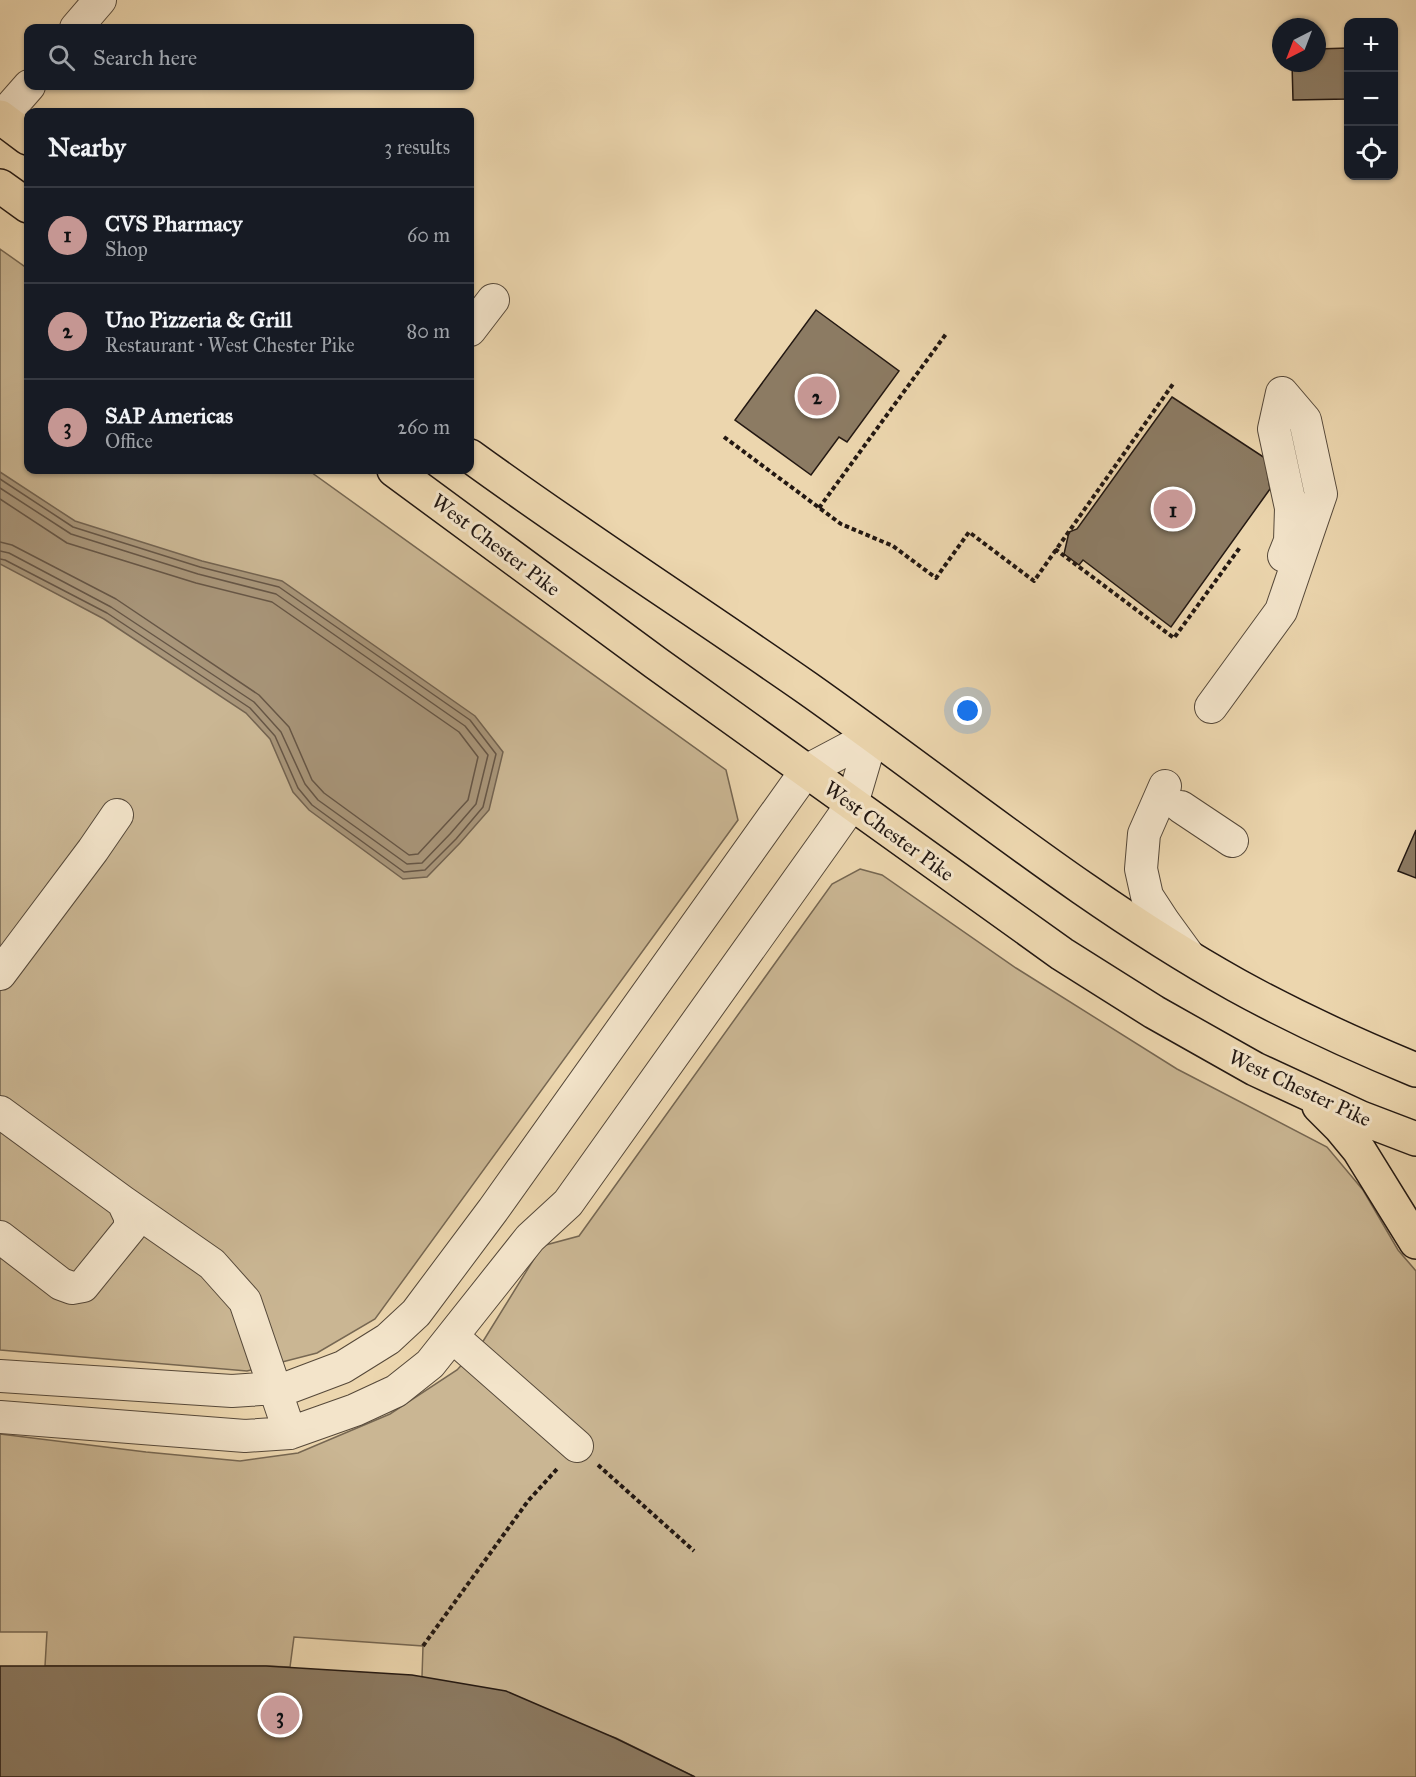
<!DOCTYPE html>
<html lang="en">
<head>
<meta charset="utf-8">
<style>
	body { margin:0; font-family:"IM FELL Great Primer",serif; background:#20242c; color:#f1f3f6 }
	.controls { position:absolute; right:18px; top:18px; display:grid; overflow:hidden; border-radius:12px; box-shadow:0 2px 4px #0004 }
	.controls button { width:54px; height:54px; display:grid; place-items:center; padding:0; border:0; border-bottom:2px solid #363941; background:#171b24; color:#f1f3f6; font:30px sans-serif }
	.compass { position:absolute; left:1272px; top:18px; width:54px; height:54px; border-radius:50%; background:#171b24; box-shadow:0 2px 4px #0004; rotate:222deg }
	.you { position:absolute; left:968px; top:711px; width:21px; height:21px; margin:-15px; border:4px solid #fff; border-radius:50%; background:#1a73e8; box-shadow:0 0 0 9px #1a73e833 }
	.badge { display:grid; place-items:center; width:39px; height:39px; border-radius:50%; background:#c59692; color:#111; font-size:20px; font-weight:700 }
	.pin { position:absolute; translate:-50% -50%; border:3px solid #fff; box-shadow:0 2px 6px #0006 }
	.list { margin:0; padding:0; list-style:none }
	h2 { display:flex; justify-content:space-between; align-items:center; height:78px; margin:0; padding:0 24px; font-size:26px }
	h2 small { font-size:20px; font-weight:400; color:#9ea1a6 }
	.list li { display:grid; grid-template-columns:39px 1fr auto; gap:18px; align-items:center; box-sizing:border-box; height:96px; padding:0 24px; border-top:2px solid #363941 }
	.list b { display:block; font-size:22px; white-space:nowrap }
	.list p { margin:0; font-size:20px; white-space:nowrap; color:#9ea1a6 }
	.list em { font-size:20px; font-style:normal; color:#9ea1a6 }
	.icon { flex:none; width:33px; height:33px; fill:none; stroke:currentColor; stroke-width:2; stroke-linecap:round; stroke-linejoin:round }
	.map { position:relative; flex:none; width:1416px; height:1777px; overflow:hidden }
	.search { position:absolute; background:#171b24; box-shadow:0 2px 4px #0004; left:24px; top:24px; width:450px; height:66px; display:flex; align-items:center; gap:15px; box-sizing:border-box; padding:0 21px; border-radius:12px; color:#9ea1a6; font-size:22px }
	.panel { position:absolute; background:#171b24; box-shadow:0 2px 4px #0004; left:24px; top:108px; width:450px; height:366px; border-radius:12px }
	.map>svg:first-child { display:block }
	.green { fill:#cab693; stroke:#766752; stroke-width:1.5 }
	.water { fill:#a89579; stroke:#736350; stroke-width:1.5 }
	.lines { fill:none; stroke-linecap:round; stroke-linejoin:round }
	.shore { stroke:#665646; stroke-width:1.5 }
	.building { fill:#8c7b63; stroke:#231812; stroke-width:1.5 }
	.minor-casing { stroke:#554839; stroke-width:34 }
	.highway-casing { stroke:#231812; stroke-width:36 }
	.path { stroke:#231812; stroke-width:4; stroke-dasharray:4.5 3; stroke-linecap:butt }
	.minor { stroke:#f3e4ca; stroke-width:32 }
	.highway { stroke:#ecd6ae; stroke-width:33 }
	.labels { text-anchor:middle; dominant-baseline:central; stroke-width:6; stroke-linejoin:round; paint-order:stroke }
	.street-label { font-size:21px; fill:#231812; stroke:#f3e4ca }
</style>
</head>
<body>
<div class="map">
<svg width="1416" height="1777" viewBox="0 0 1416 1777">
	<rect width="100%" height="100%" fill="#ecd6ae"/>
	<filter id="stains"><feTurbulence type="fractalNoise" baseFrequency=".00333" numOctaves="4"/><feColorMatrix values="0 0 0 0 .2 0 0 0 0 .09 0 0 0 0 .02 0 0 0 .5 -.17"/></filter>
	<radialGradient id="worn" r=".72"><stop offset=".6" stop-color="#630" stop-opacity="0"/><stop offset="1" stop-color="#630" stop-opacity=".3"/></radialGradient>
	<path class="green" d="M0,249l28,20v201h280l418,300 12,50 -363,499 -58,34 -70,18 -247,-21z
		M860,869l22,6 134,93 161,101 150,78 36,43 35,60 18,21v506h-721l-79,-39 -194,-61 1,-31 -129,-9 -4,30 -24,-1h-221l2,-34h-47v-198l146,18 94,9 58,-8 92,-39 67,-44 25,-27 60,-97 37,-10 253,-352z"/>
	<path class="water" d="M0,472l75,49 127,40 80,20 193,135 28,36 -14,58 -29,33 -33,34 -24,2 -94,-69 -16,-18 -23,-53 -24,-26 -142,-94 -104,-55z"/>
	<g class="lines">
		<path class="shore" d="M0,479l73,48 127,40 79,20 191,133 26,34 -13,53 -27,32 -31,31 -21,2 -92,-67 -14,-17 -23,-52 -25,-28 -143,-95 -102,-53 -5,-1
			M0,488l71,46 127,40 78,20 189,132 23,29 -12,49 -26,30 -28,29 -15,1 -89,-64 -13,-16 -24,-52 -27,-30 -143,-95 -102,-54 -9,-2
			M0,499l67,44 129,40 76,19 187,130 19,25 -10,43 -50,54 -9,1 -85,-62 -12,-13 -23,-53 -30,-32 -143,-96 -104,-54 -12,-3"/>
	</g>
	<path class="building" d="M1348,48v51l-55,1 -1,-37h25v-14z
		M816,310l83,61 -52,71 -8,-5 -28,38 -76,-55z
		M1172,397l93,61 5,31 -99,138 -88,-67 -4,5 -15,-11 5,-22 8,-3z
		M1416,830v48l-18,-7z
		M0,1666h266l146,9 94,16 109,47 80,39h-695z"/>
	<g class="lines">
		<defs>
			<path id="minor" d="M76,28l24,-28
				M1,118l28,-32
				M470,330l23,-30
				M1282,393l-8,36 17,79 -1,33 -6,15
				M1211,707l70,-96 40,-117 -16,-74 -23,-27
				M1165,786l-21,48 -3,35 6,27 17,26 24,33
				M1181,807l51,34
				M0,974l93,-124 24,-35
				M0,1112l123,90 7,15v11l-47,58 -11,2 -11,-4 -61,-47
				M123,1202l89,62 33,37 45,132
				M453,1337l124,109
				M0,1376l232,15 58,-4 53,-20 45,-28 28,-26 77,-103 313,-439 66,-35
				M0,1417l245,19 45,-3 65,-23 41,-19 34,-27 100,-126 38,-35 263,-369 21,-30 20,-68"/>
			<path id="highway" d="M0,117l28,21
				M0,186l28,20
				M470,456c110,80 225,154 337,232 142,100 277,212 429,297 58,32 119,60 180,85
				M394,470l262,193 406,291 92,58 101,57 106,49 55,21
				M1319,1106l21,21 19,23 57,92"/>
		</defs>
		<use href="#minor" class="minor-casing"/>
		<use href="#highway" class="highway-casing"/>
		<path class="path" d="M724,437l117,87 52,22 43,32 33,-46 65,49 139,-197
			M819,508l127,-174
			M1055,549l119,89 67,-92
			M598,1465l96,86
			M423,1646l105,-145 29,-32"/>
		<use href="#minor" class="minor"/>
		<use href="#highway" class="highway"/>
	</g>
	<g class="labels">
		<g class="street-label">
			<text transform="translate(496 545) rotate(37)">West Chester Pike</text>
			<text transform="translate(889 831) rotate(36)">West Chester Pike</text>
			<text transform="translate(1300 1088) rotate(25)">West Chester Pike</text>
		</g>
	</g>
	<rect width="100%" height="100%" filter="url(#stains)"/>
	<rect width="100%" height="100%" fill="url(#worn)"/>
</svg>
<div class="controls">
<button>+</button>
<button>−</button>
<button><svg class="icon" aria-label="locate" viewBox="0 0 24 24"><circle cx="12" cy="12" r="6"/><path d="M12 2v4M12 18v4M2 12h4M18 12h4"/></svg></button>
</div>
<svg class="compass" viewBox="-18 -18 36 36"><path d="M0-13l5 13h-10z" fill="#e53935"/><path d="M0 13l5-13h-10z" fill="#9ea1a6"/></svg>
<div class="you"></div>
<div class="pin badge" style="left:1173px;top:509px">1</div>
<div class="pin badge" style="left:817px;top:396px">2</div>
<div class="pin badge" style="left:280px;top:1715px">3</div>
<div class="search"><svg class="icon" aria-label="search" viewBox="0 0 24 24"><circle cx="10" cy="10" r="6"/><path d="M15 15l6 6"/></svg>Search here</div>
<section class="panel">
<h2>Nearby<small>3 results</small></h2>
<ul class="list">
<li><span class="badge">1</span><div><b>CVS Pharmacy</b><p>Shop</p></div><em>60 m</em></li>
<li><span class="badge">2</span><div><b>Uno Pizzeria &amp; Grill</b><p>Restaurant · West Chester Pike</p></div><em>80 m</em></li>
<li><span class="badge">3</span><div><b>SAP Americas</b><p>Office</p></div><em>260 m</em></li>
</ul>
</section>
</div>
</body>
</html>
